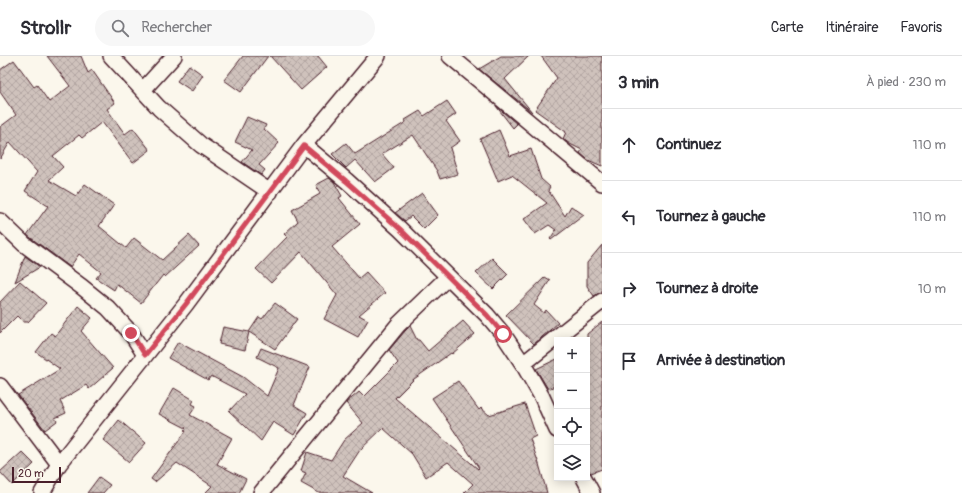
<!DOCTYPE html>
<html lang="fr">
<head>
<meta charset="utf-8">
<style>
	body { margin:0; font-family:Pangolin,sans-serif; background:#f7f7f7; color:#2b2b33 }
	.controls { position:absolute; right:12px; bottom:12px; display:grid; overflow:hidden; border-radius:0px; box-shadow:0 2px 10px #0003 }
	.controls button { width:36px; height:36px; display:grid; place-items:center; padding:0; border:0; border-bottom:1px solid #e1e1e2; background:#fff; color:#2b2b33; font:20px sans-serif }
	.scale { position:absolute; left:12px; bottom:10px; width:49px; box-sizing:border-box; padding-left:4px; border:2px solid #4a1f2b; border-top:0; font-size:11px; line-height:14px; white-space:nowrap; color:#4a1f2b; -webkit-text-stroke:3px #fbf7ec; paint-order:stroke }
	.stop { position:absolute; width:12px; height:12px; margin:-9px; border:3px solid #d1495b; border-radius:50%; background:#fff }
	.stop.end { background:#d1495b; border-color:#fff; box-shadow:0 1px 4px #0008 }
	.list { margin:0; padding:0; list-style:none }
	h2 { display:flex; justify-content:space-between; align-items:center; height:52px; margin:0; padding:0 16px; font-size:17px }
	h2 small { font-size:13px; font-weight:400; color:#7c7c81 }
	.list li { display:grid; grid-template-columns:26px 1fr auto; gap:12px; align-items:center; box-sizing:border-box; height:72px; padding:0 16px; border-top:1px solid #e1e1e2 }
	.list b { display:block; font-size:15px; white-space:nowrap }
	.list em { font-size:13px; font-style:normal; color:#7c7c81 }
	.icon { flex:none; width:22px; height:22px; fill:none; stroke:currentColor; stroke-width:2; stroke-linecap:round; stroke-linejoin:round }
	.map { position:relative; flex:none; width:602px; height:437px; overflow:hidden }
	header { display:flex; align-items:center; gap:24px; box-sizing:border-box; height:56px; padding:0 20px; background:#fff; border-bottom:1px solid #e1e1e2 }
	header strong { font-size:19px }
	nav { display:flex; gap:22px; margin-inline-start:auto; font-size:14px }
	.search { width:280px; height:36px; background:#f7f7f7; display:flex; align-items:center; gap:10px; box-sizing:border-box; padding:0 14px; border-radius:22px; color:#7c7c81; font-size:15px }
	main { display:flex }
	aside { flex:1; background:#fff }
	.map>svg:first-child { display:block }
	.building { fill:url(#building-cross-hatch); stroke:#4a1f2b }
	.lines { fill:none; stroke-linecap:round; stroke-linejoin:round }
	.street-casing { stroke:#4a1f2b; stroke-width:18 }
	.street { stroke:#fbf7ec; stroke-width:15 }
	.route { stroke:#d1495b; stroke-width:5 }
</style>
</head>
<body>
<header>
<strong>Strollr</strong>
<div class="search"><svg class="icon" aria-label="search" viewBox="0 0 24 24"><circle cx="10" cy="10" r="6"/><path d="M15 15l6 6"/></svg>Rechercher</div>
<nav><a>Carte</a><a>Itinéraire</a><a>Favoris</a></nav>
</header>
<main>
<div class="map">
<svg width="602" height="437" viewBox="0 0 602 437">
	<defs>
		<pattern id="building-cross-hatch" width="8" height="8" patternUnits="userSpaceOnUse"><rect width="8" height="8" fill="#cfc2bc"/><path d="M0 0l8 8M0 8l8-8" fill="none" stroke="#b3a6a2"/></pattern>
	</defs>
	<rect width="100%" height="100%" fill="#fbf7ec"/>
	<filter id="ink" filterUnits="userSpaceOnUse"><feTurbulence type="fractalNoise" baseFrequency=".025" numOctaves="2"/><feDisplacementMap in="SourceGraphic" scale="8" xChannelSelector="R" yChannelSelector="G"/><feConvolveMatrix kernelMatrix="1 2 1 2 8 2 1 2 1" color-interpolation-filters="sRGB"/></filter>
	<g filter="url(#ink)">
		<path class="building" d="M47,0h34l7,17 4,-3 23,33 -8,6 18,25 8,-6 17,22 -17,13 -31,-41 -20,16 -3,-3 -26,21 10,11 -14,13 27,16 9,-12 29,21 -15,21 27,22 8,-10 28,22 27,-25 10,11 -34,31 -2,-2 -22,28 -24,-19 -3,6 -18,-12 5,-6 -22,-18 -9,13 -43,-32 21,-29 -23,-15 12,-19 -27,-30 -10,17v-32l16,-12 -16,-23v-22l14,-10 20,27 3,-2 12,17 21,-16z
			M243,0h25l-27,36 -17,-12z
			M270,0h48l9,11 -26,23z
			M501,0h28l-24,23 27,33 -53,-43z
			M541,0h61v110l-14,-6 -8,-7 2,-3 -12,-6 -7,-5 3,-7 -31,-22 22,-32z
			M189,9l14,10 -11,16 -15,-10z
			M447,45l9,13 -10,7 14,20 -10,7 8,26 -18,5 -3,-8 -24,-36 -31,19 12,14 -19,14 -20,-22 -9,8 -14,-14 14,-11 9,11 51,-32 -1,-2 15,-9 4,5z
			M496,50l21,18 -4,4z
			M247,61l19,8 -2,4 15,14 -20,22 6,5 -4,5 -19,-13 10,-12 -17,-8z
			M499,74l11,26 21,-7 10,30 9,8 -2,3 17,26 6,-10 13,9 -33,25 -1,-1 6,-9 -7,-5 -14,9 -11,-15 23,-16 -35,-28 -14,6 -18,-42z
			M329,122l5,4 8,14 -3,2 21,26 -28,23 27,31 7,-6 19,21 -26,22 9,5 -10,17 -34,-18 13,-24 -36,-43 -30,31 -15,-14 31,-32 -3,-3 14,-13 -6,-11 28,-16 -4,-9z
			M422,137l16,22 -14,14 -13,-13 -6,5 -10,-8z
			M602,189v47l-8,4 -7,-10v-23z
			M25,200l15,11 -25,15z
			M492,202l16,16 -15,15 -17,-16z
			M545,221l5,3 -16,25 10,8 2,-3 12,13 -24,21 -28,-29z
			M20,225l26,22 -18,19h-5l-6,-6 -17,17v-31z
			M275,247l22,16 -22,30 -26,-17 10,-15 3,2z
			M78,250l14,12 -11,13 32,37 -24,21 -3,-4 -26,16 6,12 -11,5 2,3 -12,9 -27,-35 42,-26 -24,-17 15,-19 4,3z
			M463,265l12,13 -23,20 -1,-1 -37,26 -19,19 83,71 1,-1 -47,-70 26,-17 21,29 2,-2 8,7 36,-11 11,32 -6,3 9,25 8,29h-83l9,-9 -25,-22 -22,15 -14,-23 -29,-26 -23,22 -17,26 29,17h-53l-18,-10 5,-10 -5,-2 6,-19 24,8 13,-20 19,-17 -17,-20 13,-11 5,5 34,-34 -9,-13 16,-19 5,-5 7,14h2l9,11z
			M602,266v147l-11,4 -4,-3v-136z
			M223,271l26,5 -4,18 -26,-6z
			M178,286l65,35 24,19 12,-28 -22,-11 4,-9 49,19 -16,38 13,8 -13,22 -21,-13 -12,19 -32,-30 16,-17 -34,-18 -3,4 -40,-22z
			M557,303v26l-9,4 -12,-20z
			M174,332l20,12 -2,4 4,2 -6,9 42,23 -15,26 29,15 -7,14h-34l7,-7 -35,-23 -22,19 -4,-3 35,-48 -2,-1 2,-2 -27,-14z
			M119,364l27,23 -17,19 -26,-22z
			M22,396l12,12 -22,21 -12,-13z
			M99,421l11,8 -7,8h-16z"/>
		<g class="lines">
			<defs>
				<path id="street" d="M111,0l48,52 42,37 69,47
					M450,0l152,127
					M143,34l31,-34
					M304,89l43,36 53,48 87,86 16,19 20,30 19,33 15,33
					M0,165l24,23 58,43 26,21 23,25 14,22
					M523,308l79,-63
					M0,330l59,78
					M584,422l8,15
					M42,437l17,-29 127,-160 118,-159 74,-89
					M261,437l137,-168 50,-48"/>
			</defs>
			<use href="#street" class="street-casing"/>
			<use href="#street" class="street"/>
		</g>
	</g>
	<g class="lines" filter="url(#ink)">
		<path class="route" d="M131,277l14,22 41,-51 118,-158 42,35 54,48 87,86 16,19"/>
	</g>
</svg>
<div class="controls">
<button>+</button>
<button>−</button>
<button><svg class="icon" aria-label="locate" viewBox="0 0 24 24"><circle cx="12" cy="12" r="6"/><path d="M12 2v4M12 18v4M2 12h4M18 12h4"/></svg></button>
<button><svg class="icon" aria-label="layers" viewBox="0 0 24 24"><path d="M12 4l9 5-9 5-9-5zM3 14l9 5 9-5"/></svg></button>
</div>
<div class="scale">20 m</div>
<div class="stop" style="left:503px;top:278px"></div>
<div class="stop end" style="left:131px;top:277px"></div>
</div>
<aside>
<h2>3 min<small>À pied · 230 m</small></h2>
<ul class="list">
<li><svg class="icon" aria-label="ahead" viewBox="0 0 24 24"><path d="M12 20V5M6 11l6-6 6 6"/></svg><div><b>Continuez</b></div><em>110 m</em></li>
<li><svg class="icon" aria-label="left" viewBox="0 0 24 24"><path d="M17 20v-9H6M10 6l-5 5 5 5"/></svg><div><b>Tournez à gauche</b></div><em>110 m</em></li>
<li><svg class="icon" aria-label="right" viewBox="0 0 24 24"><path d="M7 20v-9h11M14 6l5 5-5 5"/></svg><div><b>Tournez à droite</b></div><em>10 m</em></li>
<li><svg class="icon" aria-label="arrive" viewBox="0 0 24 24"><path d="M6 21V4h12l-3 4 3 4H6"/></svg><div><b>Arrivée à destination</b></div></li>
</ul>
</aside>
</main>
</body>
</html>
